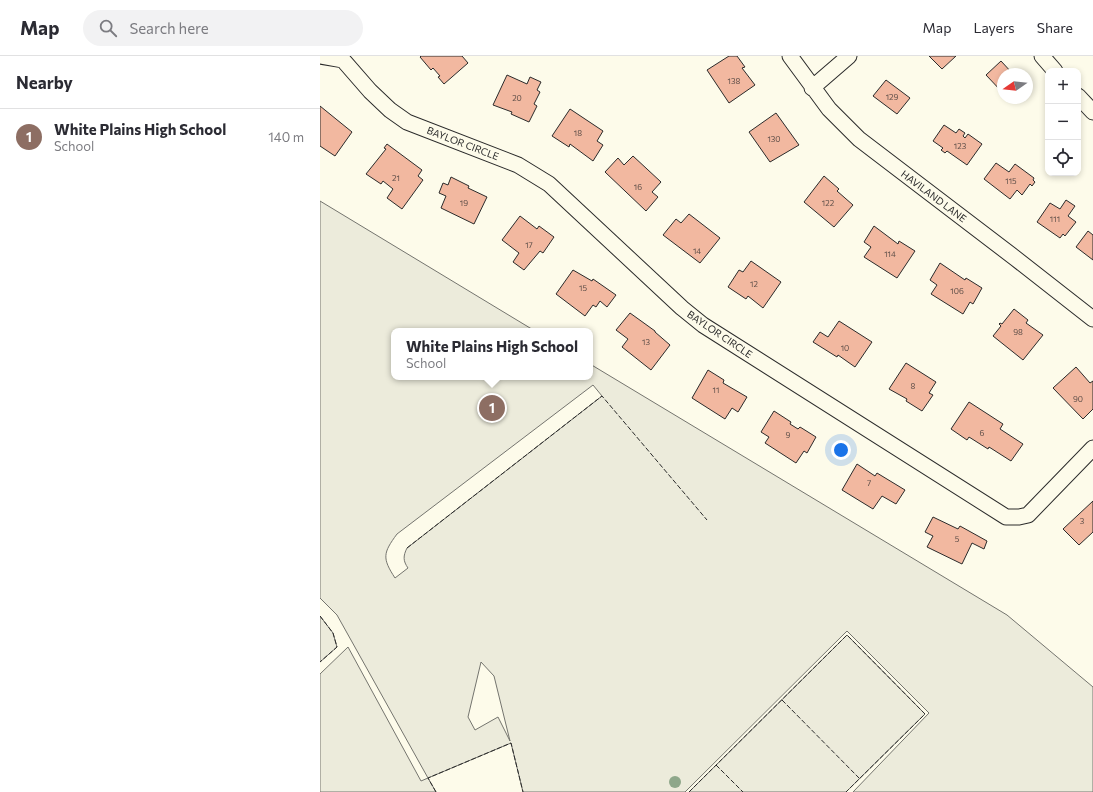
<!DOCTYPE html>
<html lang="en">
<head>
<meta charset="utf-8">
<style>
	body { margin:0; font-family:Commissioner,sans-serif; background:#f2f2f3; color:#2b2b33 }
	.controls { position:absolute; right:12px; top:12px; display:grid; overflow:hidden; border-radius:8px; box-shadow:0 2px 6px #0003 }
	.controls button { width:36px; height:36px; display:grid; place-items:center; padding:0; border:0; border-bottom:1px solid #e1e1e2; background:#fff; color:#2b2b33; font:20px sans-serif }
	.compass { position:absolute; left:677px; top:12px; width:36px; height:36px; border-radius:50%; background:#fff; box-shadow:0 2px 6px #0003; rotate:256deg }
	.you { position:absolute; left:521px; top:394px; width:14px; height:14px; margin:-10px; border:3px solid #fff; border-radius:50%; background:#1a73e8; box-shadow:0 0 0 6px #1a73e833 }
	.badge { display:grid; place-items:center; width:26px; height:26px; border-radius:50%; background:#c62828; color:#fff; font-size:13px; font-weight:700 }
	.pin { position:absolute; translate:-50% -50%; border:2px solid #fff; box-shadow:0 1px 4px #0006 }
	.popup { position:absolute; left:71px; top:272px; width:202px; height:52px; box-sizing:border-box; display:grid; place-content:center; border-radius:8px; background:#fff; filter:drop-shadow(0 1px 3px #0005); font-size:13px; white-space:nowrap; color:#7c7c81 }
	.popup b { font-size:15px; color:#2b2b33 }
	.popup::after { content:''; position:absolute; left:50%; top:100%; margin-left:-8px; border:8px solid transparent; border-top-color:#fff }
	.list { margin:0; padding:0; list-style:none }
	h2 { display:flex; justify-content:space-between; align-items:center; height:52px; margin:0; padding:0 16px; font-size:17px }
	h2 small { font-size:13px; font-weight:400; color:#7c7c81 }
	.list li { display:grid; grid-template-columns:26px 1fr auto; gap:12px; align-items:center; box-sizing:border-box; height:56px; padding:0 16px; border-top:1px solid #e1e1e2 }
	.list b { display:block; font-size:15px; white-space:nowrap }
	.list p { margin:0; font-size:13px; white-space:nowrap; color:#7c7c81 }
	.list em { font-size:13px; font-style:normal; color:#7c7c81 }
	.icon { flex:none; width:22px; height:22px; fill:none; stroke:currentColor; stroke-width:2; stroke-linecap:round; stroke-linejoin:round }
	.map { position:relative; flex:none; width:773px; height:736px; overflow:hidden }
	header { display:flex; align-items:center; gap:24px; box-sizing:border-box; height:56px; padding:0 20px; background:#fff; border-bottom:1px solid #e1e1e2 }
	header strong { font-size:19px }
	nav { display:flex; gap:22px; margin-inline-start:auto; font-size:14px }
	.search { width:280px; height:36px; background:#f2f2f3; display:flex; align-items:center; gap:10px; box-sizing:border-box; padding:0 14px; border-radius:22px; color:#7c7c81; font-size:15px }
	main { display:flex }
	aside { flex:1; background:#fff }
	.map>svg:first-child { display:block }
	.green { fill:#ecebdb; stroke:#74746e; fill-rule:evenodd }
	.building { fill:#f2b8a0; stroke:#2b2b2b }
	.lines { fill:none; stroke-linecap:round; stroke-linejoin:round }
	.street-casing { stroke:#2b2b2b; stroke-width:17 }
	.street { stroke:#fdfbea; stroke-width:15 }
	.fence { stroke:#2b2b2b; stroke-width:1; stroke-dasharray:5 2; stroke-linecap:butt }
	.tree { fill:#8ea78a }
	.labels { text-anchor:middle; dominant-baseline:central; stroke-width:3; stroke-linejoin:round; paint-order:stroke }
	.number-label { font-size:8px; fill:#5d4e48 }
	.street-label { font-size:10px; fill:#2b2b2b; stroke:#fdfbea }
</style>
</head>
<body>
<header>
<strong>Map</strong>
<div class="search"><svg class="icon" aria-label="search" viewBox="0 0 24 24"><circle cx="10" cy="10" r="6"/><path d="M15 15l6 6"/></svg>Search here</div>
<nav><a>Map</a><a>Layers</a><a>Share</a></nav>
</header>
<main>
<aside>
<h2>Nearby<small></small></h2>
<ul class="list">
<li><span class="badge" style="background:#8d6e63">1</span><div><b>White Plains High School</b><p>School</p></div><em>140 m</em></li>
</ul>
</aside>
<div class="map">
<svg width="773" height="736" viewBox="0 0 773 736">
	<rect width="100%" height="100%" fill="#fdfbea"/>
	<path class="green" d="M0,145l215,130h-141v46h196v-13l417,251 86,72v105h-240l76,-79 -82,-82 -162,161h-162l-12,-49 -83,35 8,14h-116v-118l28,-27 73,134 7,-3 -91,-163 -17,-17zM273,329l9,11 -195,152c-4,8 -4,13 1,20l-13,10c-13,-20 -12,-25 2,-44zM161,606l13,14 16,65 -12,-24 -23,13 -7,-13z
		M0,560l13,17 4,14 -17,15z
		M527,579l78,79 -79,78h-157z"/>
	<path class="building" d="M101,0h41l6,7 -24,21 -6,-7 2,-1 -7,-8 -2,2 -11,-13z
		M409,0h8l8,11 -3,1 13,17 -26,18 -22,-33z
		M609,0h27l-14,13z
		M681,5l12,13h-10v19l-17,-18z
		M187,19l20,9 3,-7 11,5 -4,8 3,2 -6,12 3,2 -8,16 -18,-8 1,-2 -19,-7z
		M566,24l24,18 -13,16 -24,-18z
		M0,50l32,26 -17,24 -15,-10z
		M250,53l33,22 -6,10 6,4 -10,16 -23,-17 -1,3 -17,-11z
		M456,57l23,32 -29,17 -21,-30z
		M624,69l12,8 3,-4 6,4 -2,3 2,2 3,-4 14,10 -15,21 -20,-14 -2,2 -4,-3 2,-2 -10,-7z
		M67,88l35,26 -4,6 5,4 -21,29 -15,-11 6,-9 -10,-8 -2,3 -15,-10 20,-25 -2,-1z
		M313,100l28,26 -9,10 6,5 -12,14 -41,-39 13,-14 6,7z
		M676,107l13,9 6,-8 19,14 -1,2 2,2 -3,4 -2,-2 -8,11 -5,-5 -7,9 -26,-20z
		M504,120l15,13 -2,2 16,14 -19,22 -30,-25z
		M131,121l18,9 -1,2 19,9 -13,27 -33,-16 5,-12 -7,-3 4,-10 5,2z
		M746,144l9,6 -7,10 8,6 -11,14 -2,-2 -3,4 -23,-16 13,-19 10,6z
		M369,158l31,24 -20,25 -37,-28 13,-16 5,4z
		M200,160l17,13 2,-3 15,11 -11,16 -3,-2 -16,19 -11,-8 6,-9 -17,-13z
		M554,170l24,18 1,-3 16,10 -18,27 -33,-21 7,-10 -7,-5z
		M768,175l5,4v25l-17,-13z
		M431,205l30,21 -18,26 -15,-12 -2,3 -18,-12 11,-17 4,2z
		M620,207l25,17 1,-2 16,10 -9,16 -3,-2 -7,12 -32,-20 6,-9 -7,-5z
		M253,214l19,11 1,-2 23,16 -9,12 -7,-6 -4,6 -3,-2 -8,11 -29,-22z
		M694,253l14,11 -2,3 17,12 -20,25 -30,-24 8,-10 -2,-2 1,-1 2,1z
		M310,257l25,18v1l15,13 -19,25 -29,-23 6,-8 -12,-9z
		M519,265l33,21 -17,25 -17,-12 -1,2 -24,-15 7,-10 8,5z
		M586,307l30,19 -7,11 4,2 -11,16 -16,-10 1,-2 -18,-10z
		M756,311l14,16 3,-2v28l-10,10 -30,-31z
		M388,314l16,10 -1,3 24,14 -9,15 -6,-4 -7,11 -33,-21z
		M649,346l34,22 -3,5 23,15 -12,17 -22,-14 -1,2 -19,-12 -2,3 -16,-11z
		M454,355l17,11 -1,2 8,5 2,-2 16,10 -9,16 -3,-2 -8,12 -31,-20 4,-6 -8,-5z
		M537,408l18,12 2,-3 28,17 -9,14 -14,-8 -9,13 -31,-19z
		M773,445v31l-14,13 -16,-16z
		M613,461l25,12 2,-3 27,15 -3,8 -12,-6 -10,21 -35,-17 6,-11 -8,-4z"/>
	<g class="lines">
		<defs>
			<path id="street" d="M0,0l23,4
				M470,0l39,53 30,30 156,119 78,61
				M722,0l13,15
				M23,4l27,31 20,19 17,12 111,43 31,19 133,124 21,17 303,192h13l9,-2 65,-67
				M492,32l37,-32
				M758,40l15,16"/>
		</defs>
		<use href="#street" class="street-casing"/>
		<use href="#street" class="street"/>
		<path class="fence" d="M87,492l195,-152 105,124
			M0,560l13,17 4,14 -17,15
			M462,644l78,79
			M396,709l27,27
			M116,736l-8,-14 83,-35 12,49
			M369,736l158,-157 78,79 -79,78"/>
	</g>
	<circle class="tree" cx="355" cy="726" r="6"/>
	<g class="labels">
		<g class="number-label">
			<text x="414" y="25">138</text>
			<text x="572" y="41">129</text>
			<text x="197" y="42">20</text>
			<text x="258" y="77">18</text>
			<text x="454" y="83">130</text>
			<text x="640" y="90">123</text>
			<text x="76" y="122">21</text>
			<text x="691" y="125">115</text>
			<text x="318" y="131">16</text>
			<text x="144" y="147">19</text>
			<text x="508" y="147">122</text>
			<text x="735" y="163">111</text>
			<text x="209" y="189">17</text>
			<text x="377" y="195">14</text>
			<text x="570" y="198">114</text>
			<text x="434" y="228">12</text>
			<text x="263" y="232">15</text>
			<text x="637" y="235">106</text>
			<text x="698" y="276">98</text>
			<text x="326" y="286">13</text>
			<text x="525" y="292">10</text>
			<text x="593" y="330">8</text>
			<text x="396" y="334">11</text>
			<text x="758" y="343">90</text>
			<text x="662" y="377">6</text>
			<text x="468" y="379">9</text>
			<text x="549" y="427">7</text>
			<text x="762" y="465">3</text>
			<text x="637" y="483">5</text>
		</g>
		<g class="street-label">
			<text transform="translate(143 87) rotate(21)">BAYLOR CIRCLE</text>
			<text transform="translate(614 140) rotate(37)">HAVILAND LANE</text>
			<text transform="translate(400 278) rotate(34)">BAYLOR CIRCLE</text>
		</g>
	</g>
</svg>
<div class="controls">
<button>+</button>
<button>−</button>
<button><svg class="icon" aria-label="locate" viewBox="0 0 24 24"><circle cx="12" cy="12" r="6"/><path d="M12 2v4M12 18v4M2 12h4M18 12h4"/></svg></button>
</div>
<svg class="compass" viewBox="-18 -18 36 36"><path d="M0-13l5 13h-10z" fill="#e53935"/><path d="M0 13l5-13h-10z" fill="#7c7c81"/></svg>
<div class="you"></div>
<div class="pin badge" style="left:172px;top:352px;background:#8d6e63">1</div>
<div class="popup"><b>White Plains High School</b>School</div>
</div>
</main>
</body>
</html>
